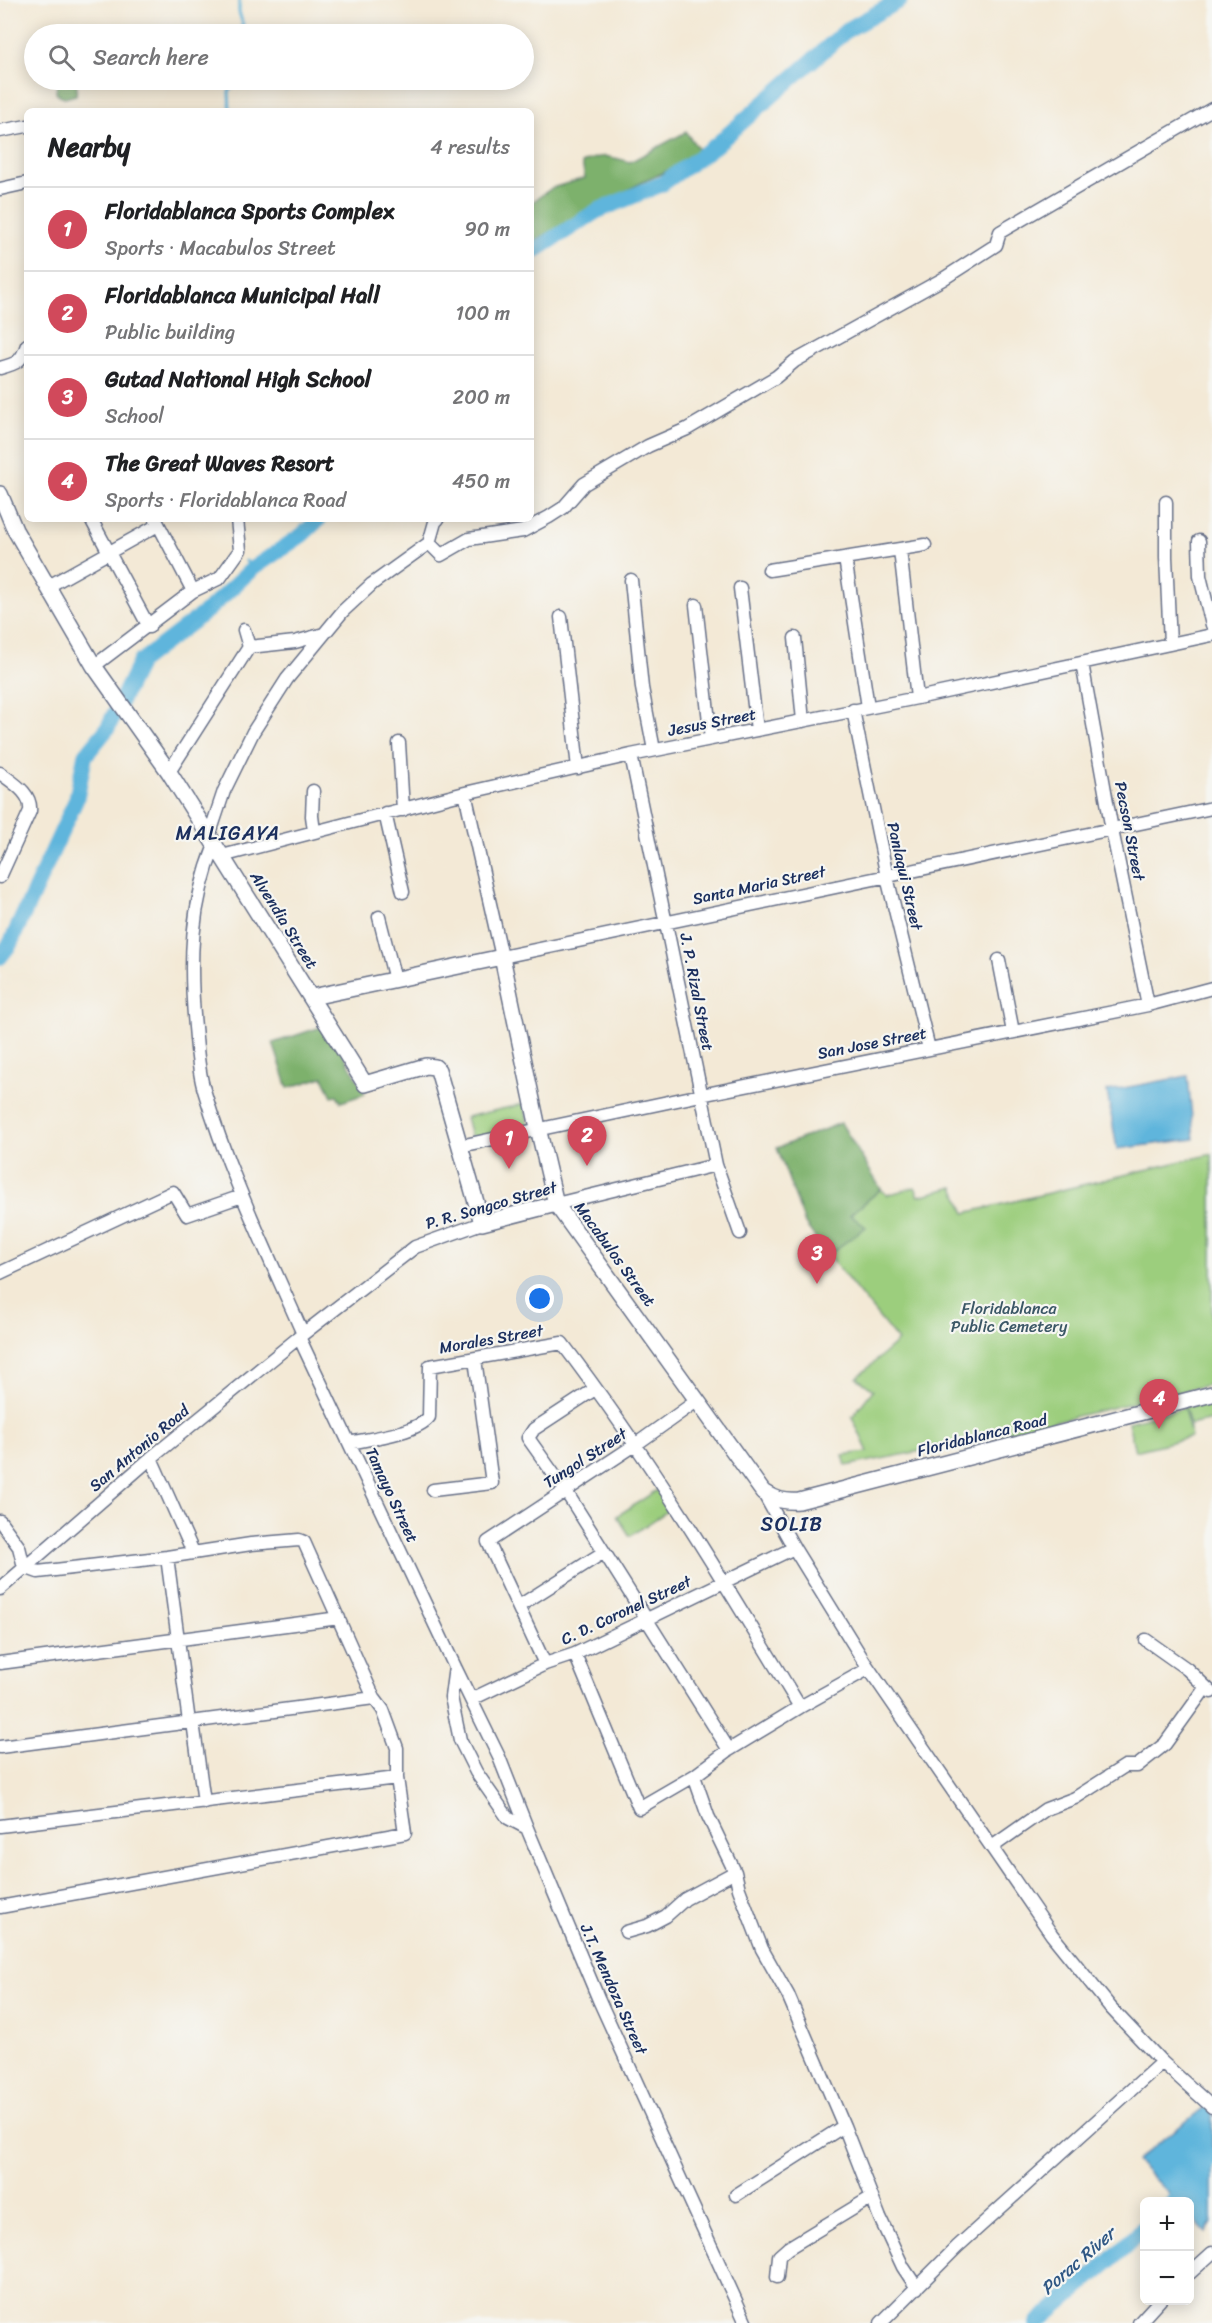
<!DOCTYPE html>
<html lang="en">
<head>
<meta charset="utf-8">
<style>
	body { margin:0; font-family:Sriracha,sans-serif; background:#f6f6f6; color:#202124 }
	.controls { position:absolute; right:18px; bottom:18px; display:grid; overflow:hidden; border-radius:9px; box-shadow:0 3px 15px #0003 }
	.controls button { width:54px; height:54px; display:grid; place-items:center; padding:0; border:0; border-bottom:2px solid #e0e0e0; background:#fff; color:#202124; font:30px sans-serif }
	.you { position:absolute; left:540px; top:1299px; width:21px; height:21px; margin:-15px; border:4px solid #fff; border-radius:50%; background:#1a73e8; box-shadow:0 0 0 9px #1a73e833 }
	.badge { display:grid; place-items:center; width:39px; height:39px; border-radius:50%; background:#d1495b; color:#fff; font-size:20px; font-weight:700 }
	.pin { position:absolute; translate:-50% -50px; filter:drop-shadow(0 2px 3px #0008) }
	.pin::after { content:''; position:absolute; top:32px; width:21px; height:18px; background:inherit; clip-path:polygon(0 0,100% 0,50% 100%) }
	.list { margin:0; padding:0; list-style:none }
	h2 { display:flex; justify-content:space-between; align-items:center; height:78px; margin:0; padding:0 24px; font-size:26px }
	h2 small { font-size:20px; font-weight:400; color:#757577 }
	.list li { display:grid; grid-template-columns:39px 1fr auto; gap:18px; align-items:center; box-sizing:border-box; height:84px; padding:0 24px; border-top:2px solid #e0e0e0 }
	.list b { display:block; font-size:22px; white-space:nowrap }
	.list p { margin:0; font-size:20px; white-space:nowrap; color:#757577 }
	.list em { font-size:20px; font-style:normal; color:#757577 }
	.icon { flex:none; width:33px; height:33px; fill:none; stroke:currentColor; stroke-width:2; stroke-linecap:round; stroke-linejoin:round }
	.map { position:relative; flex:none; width:1212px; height:2323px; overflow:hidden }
	.search { position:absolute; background:#fff; box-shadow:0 3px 15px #0003; left:24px; top:24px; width:510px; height:66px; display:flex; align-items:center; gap:15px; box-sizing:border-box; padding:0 21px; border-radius:33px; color:#757577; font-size:22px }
	.panel { position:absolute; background:#fff; box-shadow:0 3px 15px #0003; left:24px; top:108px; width:510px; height:414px; border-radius:9px }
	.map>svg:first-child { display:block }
	.green { fill:#9cce7d; stroke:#5c7e6e; stroke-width:1.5 }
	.forest { fill:#7db16c; stroke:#4c7065; stroke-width:1.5 }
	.water { fill:#5fb5dc; stroke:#3d729d; stroke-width:1.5 }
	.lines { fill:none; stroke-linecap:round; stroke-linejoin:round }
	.stream { stroke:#5fb5dc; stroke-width:3 }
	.river { stroke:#5fb5dc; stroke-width:16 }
	.minor-casing { stroke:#677088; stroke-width:15 }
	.major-casing { stroke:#677088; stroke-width:18 }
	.minor { stroke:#fff; stroke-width:12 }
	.major { stroke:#fff; stroke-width:15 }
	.labels { text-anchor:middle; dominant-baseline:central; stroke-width:4.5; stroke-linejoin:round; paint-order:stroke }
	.street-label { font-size:16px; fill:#1b2f5e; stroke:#f6f6f2 }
	.park-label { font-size:16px; fill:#3b5766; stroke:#f6f6f2 }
	.water-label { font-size:18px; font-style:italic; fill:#2f5784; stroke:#f6f6f2 }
	.quarter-label { font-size:20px; letter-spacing:1.5px; fill:#1b2f5e; stroke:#f6f6f2 }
</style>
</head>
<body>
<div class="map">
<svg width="1212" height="2323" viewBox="0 0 1212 2323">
	<rect width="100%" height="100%" fill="#f6f6f2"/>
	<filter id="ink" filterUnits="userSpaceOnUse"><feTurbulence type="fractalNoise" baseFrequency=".0167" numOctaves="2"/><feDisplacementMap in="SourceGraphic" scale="12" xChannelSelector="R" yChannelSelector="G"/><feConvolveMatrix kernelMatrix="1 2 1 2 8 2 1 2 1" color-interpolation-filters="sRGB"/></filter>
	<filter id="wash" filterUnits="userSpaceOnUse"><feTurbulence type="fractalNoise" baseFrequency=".008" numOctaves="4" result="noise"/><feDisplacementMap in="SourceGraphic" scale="24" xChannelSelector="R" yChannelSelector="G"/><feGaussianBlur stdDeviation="1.35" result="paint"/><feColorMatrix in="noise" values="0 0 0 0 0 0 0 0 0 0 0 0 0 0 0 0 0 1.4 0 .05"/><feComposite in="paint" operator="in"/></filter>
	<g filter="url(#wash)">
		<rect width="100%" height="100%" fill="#f3e9d6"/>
		<path class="green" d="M524,1104l6,27 -57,13 -7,-27z
			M1212,1154v230l-245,58 -121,24 -3,-11 25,-3 -16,-35 21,-27 -16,-12 41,-37 -70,-86 37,-28 -15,-12 31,-26 6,6 28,-8 4,9 35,-9 11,26z
			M1212,1400v20l-22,5 -5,-18z
			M1184,1408l7,29 -56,14 -7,-29z
			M657,1490l12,20 -39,26 -13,-20z"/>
		<path class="forest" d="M54,80h28l-5,3 -1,12 -11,3 -9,-5 1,-10z
			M686,132l13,18 -21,16 -35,16 -112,61v-40l21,-15 33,-10 -3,-15c20,-10 26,-7 48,-1z
			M327,1025l34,60 4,9 -24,8 -4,-7 -5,1 -9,-19 -35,11 -15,-45z
			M841,1123l40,66 -31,26 16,12 -38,28 -23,-31 -28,-76z"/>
		<path class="water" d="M1188,1076l6,63 -77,10 -10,-58z
			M1212,2101v122l-6,9 -16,-17v-13l-14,-1 -40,-40z"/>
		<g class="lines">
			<path class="stream" d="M235,34l8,-9 -4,-13v-12
				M230,111l-1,-19 9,-12
				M246,561l6,8"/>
			<path class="river" d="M531,253l66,-42 65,-27 54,-39 131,-115 53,-30
				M0,957l10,-13 66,-144 9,-44 22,-27 33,-67 68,-52 44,-41 50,-34 17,-16
				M1173,2202l39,-46
				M1037,2323l74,-63 33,-32"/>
		</g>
	</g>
	<g filter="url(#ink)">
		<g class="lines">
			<defs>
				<path id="minor" d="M0,131l27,-5
					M0,189l27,-6
					M0,368c18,-5 21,-6 27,-23
					M1166,502v55l4,87
					M91,519l58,108
					M156,520l37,71
					M1199,541l1,35 12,49
					M429,543l12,12 28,-16 54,-8 26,-14 14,-9 21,-24 64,-38 39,-17 89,-52 19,-16 148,-82 53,-34 4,-13 212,-123
					M900,550l17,148
					M845,558l23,149
					M769,570l156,-25
					M631,580l11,108 12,62
					M47,587l111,-62
					M740,588l17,142
					M696,605l15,134
					M561,617l17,151
					M795,638l8,83
					M249,647l46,-5 29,-8
					M1082,663l30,167 36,175
					M94,666l99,-75 27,-13 20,-28 -3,-31
					M853,710l34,167 42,172
					M399,743l4,67
					M631,755l85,410 24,68
					M169,772l80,-125 -5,-17
					M0,773c13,10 32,20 30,38l-30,66
					M313,791l-1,25 2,15
					M465,793l37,164 710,-149
					M385,813l18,79
					M209,836l15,-45 29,-59 34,-53 56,-68 29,-27 57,-41 6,-21 3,-3
					M215,845c-25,61 -26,117 -20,182 2,21 3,43 9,63 25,84 64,164 99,244
					M222,856l243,-63 166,-38 286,-57 295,-63
					M379,917l16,63
					M999,960l14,72
					M460,1146l241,-51 447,-90 64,-17
					M556,1204l160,-39
					M0,1273l173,-81 14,23 55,-19
					M299,1337l156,330 44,90 28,71 72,172 147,323
					M595,1389l-61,40 -6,9 37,52 164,260
					M349,1443c19,-4 68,-10 80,-26l1,-51 132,-23c88,115 163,240 238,364
					M151,1458l42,94
					M433,1490l59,-7 -17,-124
					M763,1492l31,56 71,115 187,272 59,73 51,54 50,45
					M0,1521l19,26 5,20 14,5 129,-15 84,-13 48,-4 5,2 70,156 9,12 14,38v30l8,55 -405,74
					M167,1557l22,165
					M0,1589l151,-131 152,-124 112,-87 67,-24
					M519,1606l85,-54
					M1146,1640l41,29 24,23
					M575,1654l64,154 55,-32 35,-26 71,-43 68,-38
					M0,1663l339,-45
					M545,1664l-57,-122 147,-97 63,-45
					M455,1667l-4,30 9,43 16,32 32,46 19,10
					M472,1699l73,-35 30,-10 219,-106
					M193,1722l11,80
					M0,1747l374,-49
					M694,1776l14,40 27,56 4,17 23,60 26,46 56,131 36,92 23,49 14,21
					M0,1826l397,-48
					M992,1847l54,-38 29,-11 50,-32h12l28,-22 41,-57
					M626,1932l21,-6 19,-10 19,-17 50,-27
					M736,2195l108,-69
					M1190,2273l22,-20
					M777,2277l2,-21 9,-8 84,-51
					M881,2323l76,-76 205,-185
					M1139,2323l21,-23"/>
				<path id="major" d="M0,494l15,36 79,136 75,106 196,312 61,-18 9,1 3,3 44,153 74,-19
					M312,997l190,-40 36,171 18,76 207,288c13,8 22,10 36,9l413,-107"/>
			</defs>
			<use href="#minor" class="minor-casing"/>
			<use href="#major" class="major-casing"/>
			<use href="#minor" class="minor"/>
			<use href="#major" class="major"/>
		</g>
	</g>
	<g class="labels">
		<g class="street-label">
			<text transform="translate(712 722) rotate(-11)">Jesus Street</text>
			<text transform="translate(1130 831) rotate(79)">Pecson Street</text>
			<text transform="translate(905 876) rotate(77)">Panlaqui Street</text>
			<text transform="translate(759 885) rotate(-12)">Santa Maria Street</text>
			<text transform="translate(284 920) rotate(58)">Alvendia Street</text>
			<text transform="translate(697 992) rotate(79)">J. P. Rizal Street</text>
			<text transform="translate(872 1043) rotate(-11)">San Jose Street</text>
			<text transform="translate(491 1205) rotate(-16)">P. R. Songco Street</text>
			<text transform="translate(615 1254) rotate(54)">Macabulos Street</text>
			<text transform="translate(491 1339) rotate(-10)">Morales Street</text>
			<text transform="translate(982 1435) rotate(-14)">Floridablanca Road</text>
			<text transform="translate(139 1448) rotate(-40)">San Antonio Road</text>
			<text transform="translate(585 1458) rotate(-33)">Tungol Street</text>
			<text transform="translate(392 1495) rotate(65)">Tamayo Street</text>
			<text transform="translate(626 1610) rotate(-25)">C. D. Coronel Street</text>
			<text transform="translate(614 1989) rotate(66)">J.T. Mendoza Street</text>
		</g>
		<g class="park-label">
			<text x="1009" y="1308">Floridablanca<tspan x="1009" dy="18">Public Cemetery</tspan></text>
		</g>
		<g class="water-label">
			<text transform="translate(1078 2261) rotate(-41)">Porac River</text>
		</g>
		<g class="quarter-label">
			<text x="228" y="833">MALIGAYA</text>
			<text x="792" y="1524">SOLIB</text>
		</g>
	</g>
</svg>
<div class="controls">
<button>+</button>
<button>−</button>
</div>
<div class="you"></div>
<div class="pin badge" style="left:509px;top:1169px">1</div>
<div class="pin badge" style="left:587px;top:1166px">2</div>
<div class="pin badge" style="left:817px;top:1284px">3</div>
<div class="pin badge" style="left:1159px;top:1429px">4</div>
<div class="search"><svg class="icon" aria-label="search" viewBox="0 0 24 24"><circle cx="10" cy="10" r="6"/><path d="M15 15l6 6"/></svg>Search here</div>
<section class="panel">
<h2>Nearby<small>4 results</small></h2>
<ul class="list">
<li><span class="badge">1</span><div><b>Floridablanca Sports Complex</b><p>Sports · Macabulos Street</p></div><em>90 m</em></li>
<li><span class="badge">2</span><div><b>Floridablanca Municipal Hall</b><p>Public building</p></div><em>100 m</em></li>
<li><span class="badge">3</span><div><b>Gutad National High School</b><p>School</p></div><em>200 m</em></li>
<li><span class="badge">4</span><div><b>The Great Waves Resort</b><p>Sports · Floridablanca Road</p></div><em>450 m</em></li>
</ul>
</section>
</div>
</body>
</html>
